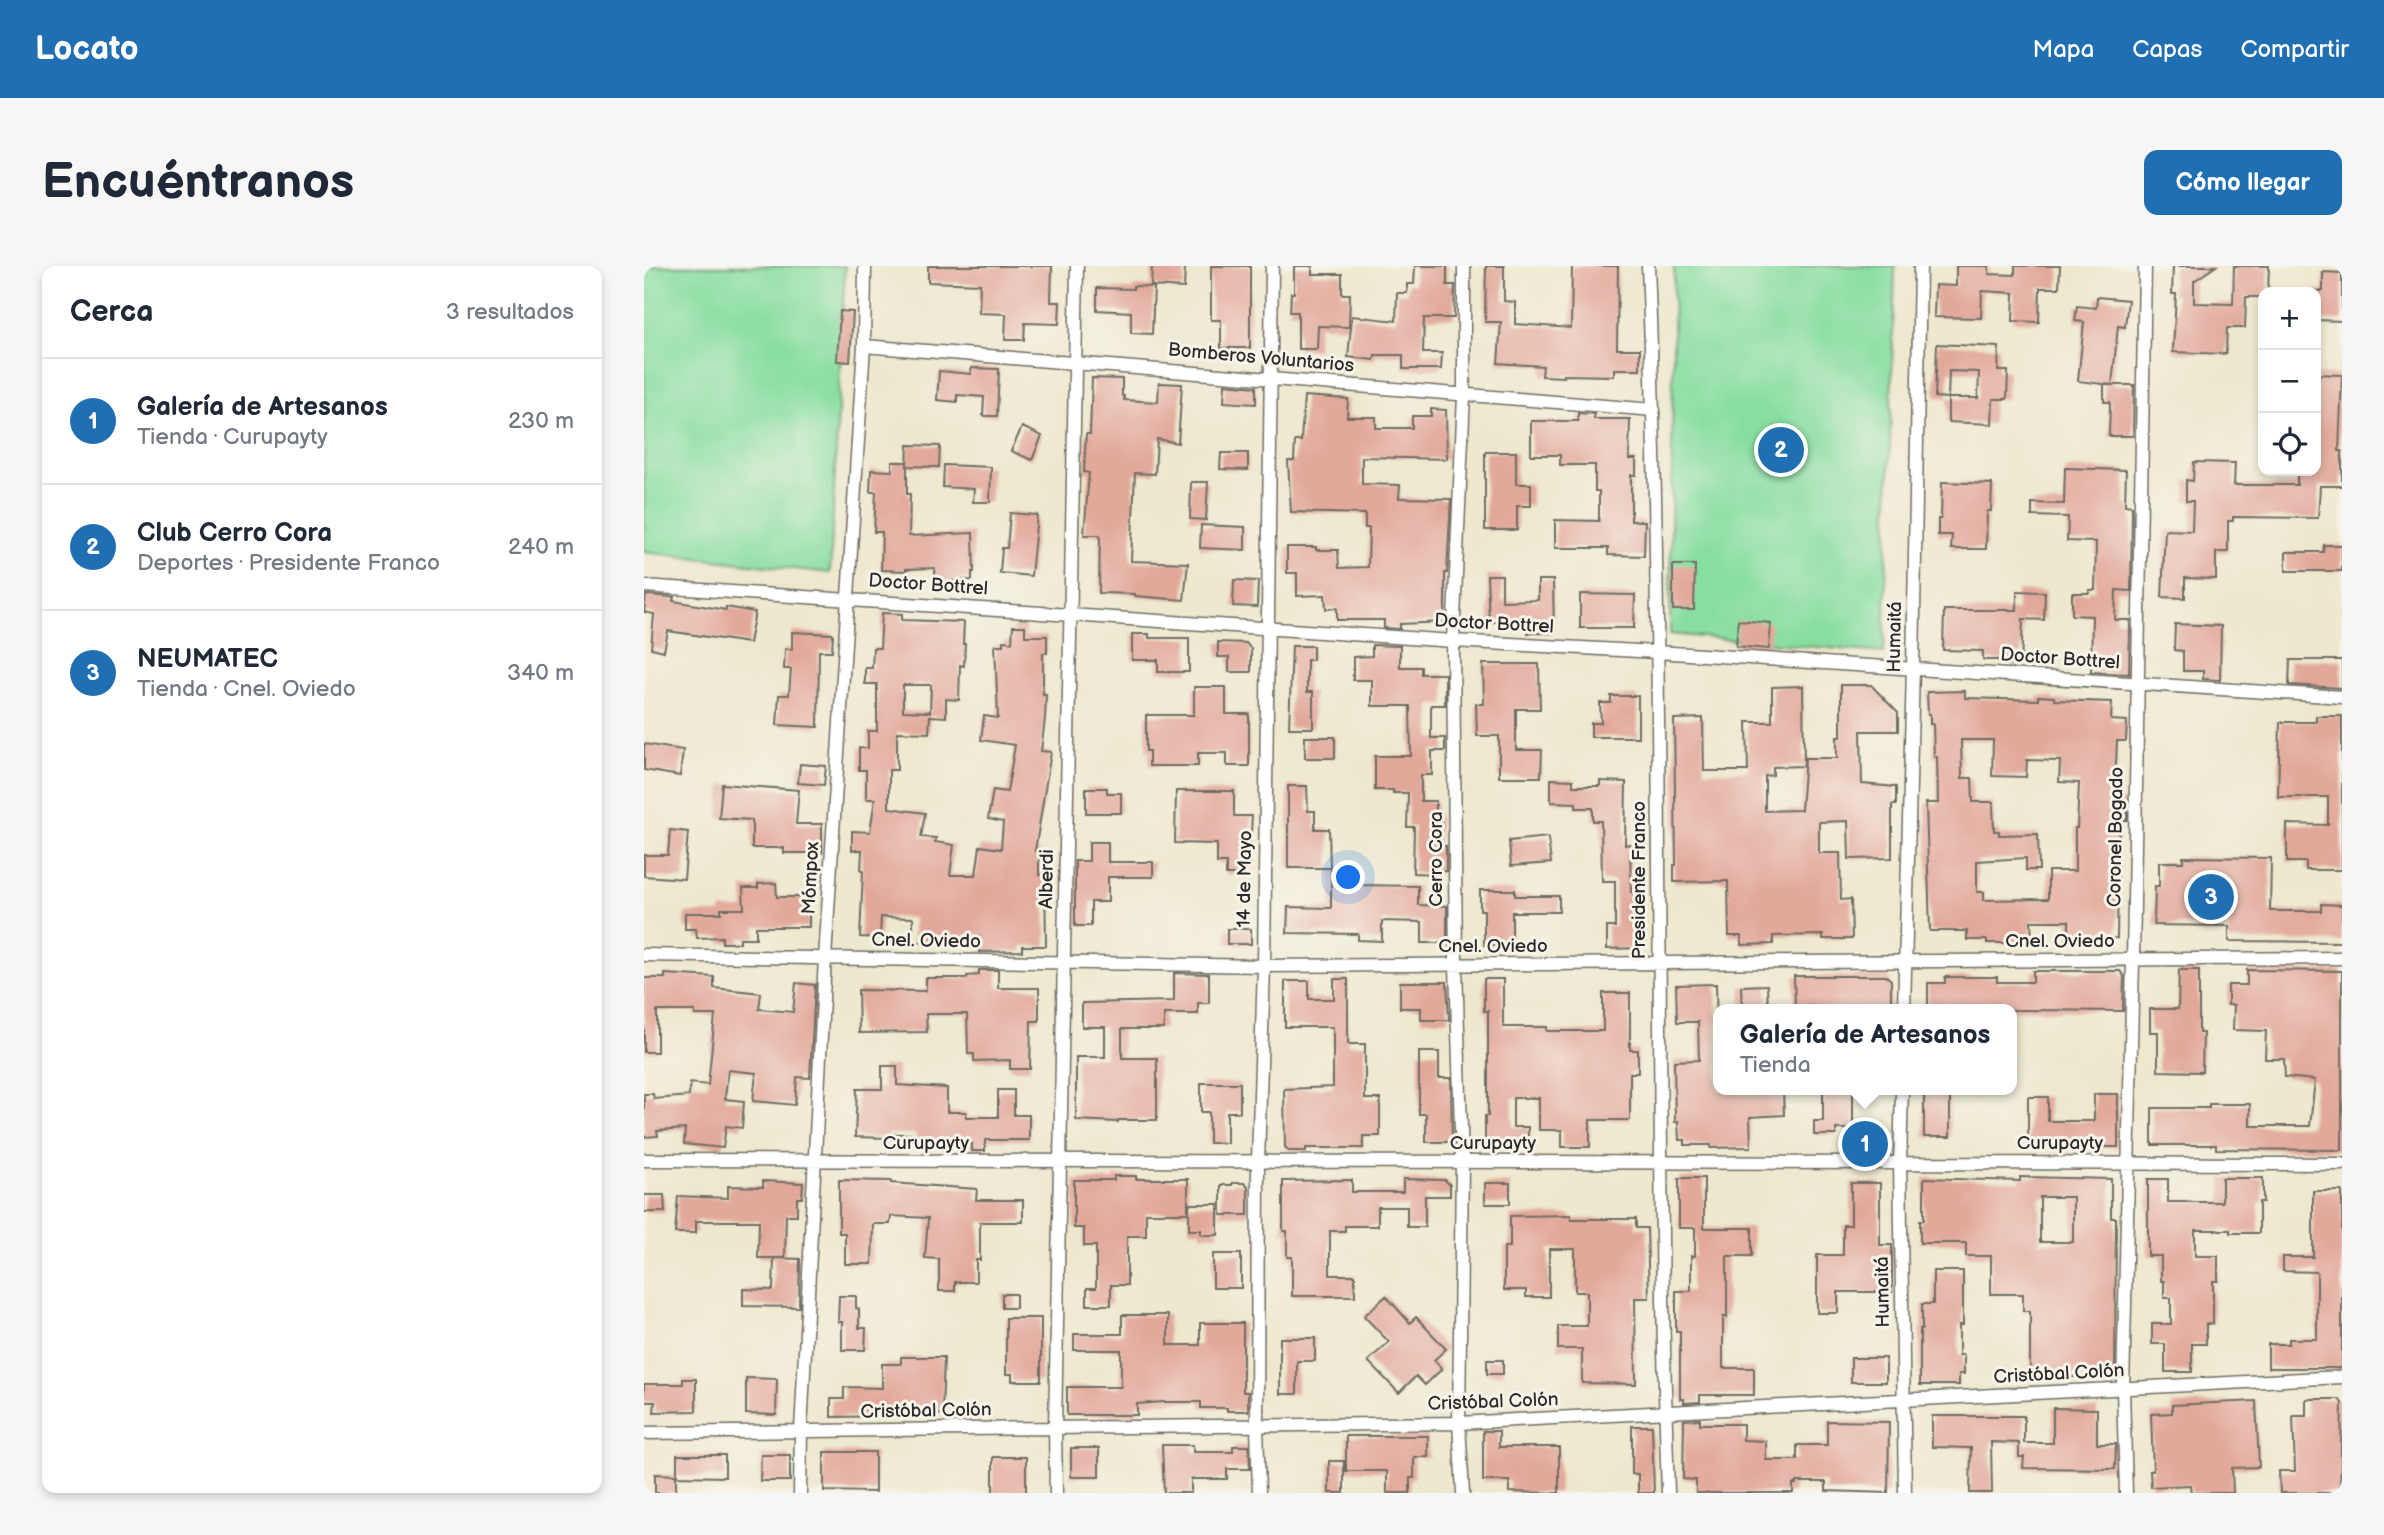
<!DOCTYPE html>
<html lang="es">
<head>
<meta charset="utf-8">
<style>
	body { margin:0; font-family:"Balsamiq Sans",sans-serif; background:#f6f6f7; color:#1f2937 }
	.controls { position:absolute; right:21px; top:21px; display:grid; overflow:hidden; border-radius:14px; box-shadow:0 4px 10px #0003 }
	.controls button { width:63px; height:63px; display:grid; place-items:center; padding:0; border:0; border-bottom:2px solid #e0e1e3; background:#fff; color:#1f2937; font:35px sans-serif }
	.you { position:absolute; left:705px; top:612px; width:24px; height:24px; margin:-18px; border:5px solid #fff; border-radius:50%; background:#1a73e8; box-shadow:0 0 0 10px #1a73e833 }
	.badge { display:grid; place-items:center; width:46px; height:46px; border-radius:50%; background:#1f6fb2; color:#fff; font-size:23px; font-weight:700 }
	.pin { position:absolute; translate:-50% -50%; border:4px solid #fff; box-shadow:0 2px 7px #0006 }
	.popup { position:absolute; left:1069px; top:738px; width:304px; height:91px; box-sizing:border-box; display:grid; place-content:center; border-radius:14px; background:#fff; filter:drop-shadow(0 2px 5px #0005); font-size:23px; white-space:nowrap; color:#747a83 }
	.popup b { font-size:26px; color:#1f2937 }
	.popup::after { content:''; position:absolute; left:50%; top:100%; margin-left:-14px; border:14px solid transparent; border-top-color:#fff }
	.list { margin:0; padding:0; list-style:none }
	h2 { display:flex; justify-content:space-between; align-items:center; height:91px; margin:0; padding:0 28px; font-size:30px }
	h2 small { font-size:23px; font-weight:400; color:#747a83 }
	.list li { display:grid; grid-template-columns:46px 1fr auto; gap:21px; align-items:center; box-sizing:border-box; height:126px; padding:0 28px; border-top:2px solid #e0e1e3 }
	.list b { display:block; font-size:26px; white-space:nowrap }
	.list p { margin:0; font-size:23px; white-space:nowrap; color:#747a83 }
	.list em { font-size:23px; font-style:normal; color:#747a83 }
	.icon { flex:none; width:38px; height:38px; fill:none; stroke:currentColor; stroke-width:2; stroke-linecap:round; stroke-linejoin:round }
	.map { position:relative; flex:none; width:1698px; height:1227px; overflow:hidden; border-radius:14px }
	header { display:flex; align-items:center; gap:42px; box-sizing:border-box; height:98px; padding:0 35px; background:#1f6fb2; color:#fff }
	header strong { font-size:33px }
	nav { display:flex; gap:38px; margin-inline-start:auto; font-size:24px }
	.intro { display:flex; align-items:center; justify-content:space-between; box-sizing:border-box; height:168px; padding:0 42px }
	h1 { margin:0; font-size:49px }
	.button { padding:18px 32px; border-radius:14px; background:#1f6fb2; color:#fff; font-size:24px; font-weight:700 }
	main { display:flex; gap:42px; padding:0 42px }
	aside { flex:1; background:#fff; border-radius:14px; box-shadow:0 4px 10px #0003 }
	.map>svg:first-child { display:block }
	.green { fill:#88dea1; stroke:#5a8466; stroke-width:2 }
	.building { fill:#e2a99b; fill-rule:evenodd }
	.lines { fill:none; stroke-linecap:round; stroke-linejoin:round }
	.street-casing { stroke:#6f6d64; stroke-width:15 }
	.street { stroke:#fff; stroke-width:12 }
	.labels { text-anchor:middle; dominant-baseline:central; stroke-width:6; stroke-linejoin:round; paint-order:stroke }
	.street-label { font-size:19px; fill:#2b2b2b; stroke:#f7f3e8 }
</style>
</head>
<body>
<header>
<strong>Locato</strong>
<nav><a>Mapa</a><a>Capas</a><a>Compartir</a></nav>
</header>
<div class="intro"><h1>Encuéntranos</h1><a class="button">Cómo llegar</a></div>
<main>
<aside>
<h2>Cerca<small>3 resultados</small></h2>
<ul class="list">
<li><span class="badge">1</span><div><b>Galería de Artesanos</b><p>Tienda · Curupayty</p></div><em>230 m</em></li>
<li><span class="badge">2</span><div><b>Club Cerro Cora</b><p>Deportes · Presidente Franco</p></div><em>240 m</em></li>
<li><span class="badge">3</span><div><b>NEUMATEC</b><p>Tienda · Cnel. Oviedo</p></div><em>340 m</em></li>
</ul>
</aside>
<div class="map">
<svg width="1698" height="1227" viewBox="0 0 1698 1227">
	<rect width="100%" height="100%" fill="#f7f3e8"/>
	<filter id="ink" filterUnits="userSpaceOnUse"><feTurbulence type="fractalNoise" baseFrequency=".0143" numOctaves="2"/><feDisplacementMap in="SourceGraphic" scale="14" xChannelSelector="R" yChannelSelector="G"/><feConvolveMatrix kernelMatrix="1 2 1 2 8 2 1 2 1" color-interpolation-filters="sRGB"/></filter>
	<filter id="wash" filterUnits="userSpaceOnUse"><feTurbulence type="fractalNoise" baseFrequency=".00686" numOctaves="4" result="noise"/><feDisplacementMap in="SourceGraphic" scale="28" xChannelSelector="R" yChannelSelector="G"/><feGaussianBlur stdDeviation="1.57" result="paint"/><feColorMatrix in="noise" values="0 0 0 0 0 0 0 0 0 0 0 0 0 0 0 0 0 1.4 0 .05"/><feComposite in="paint" operator="in"/></filter>
	<g filter="url(#wash)">
		<rect width="100%" height="100%" fill="#ede8ce"/>
		<path class="green" d="M0,0h201l-15,307 -186,-21z
			M1030,0h221l-11,387 -214,-19z"/>
		<g id="blocks">
			<path class="building" d="M284,0h124l-1,36h9l-1,22 -34,-1 -1,17h-19l1,-26 -27,-1 1,-29 -52,-2z
				M508,0h33l-1,22 -33,-2z
				M567,0h39v82h-29v-28h-10z
				M650,0h18v8h30v20h8l-1,33 -31,-1 -1,23h-19v-37h-8l1,-19h3z
				M771,0h32v19h8l-1,33h-30l-1,35h19l-1,16h-38v-14h-28l-1,5 -26,-3 4,-41 44,5 1,-28h10v-9h7z
				M842,0h18v35l11,1v22l56,4 1,-62h46l-1,83h23v20h-26v7l-50,-1v2l-22,-1 1,-10 -45,-3 3,-41h-16z
				M1312,0h33v8l26,1v-9h45l-1,22h-19l-1,34 -26,-1 1,-28 -32,-2 -1,27 -47,-1 1,-32 21,1z
				M1529,0h43l-22,15v22l39,1 1,-38h35l-1,26h-5v5h-17l-1,31h-18l-1,26 -53,-2 3,-58h-4z
				M1679,6l19,1v48l-26,-1v-29h7z
				M489,20l21,1 -2,47 -21,-1v-21l-34,-2v-22l36,1z
				M1453,31l31,3 -3,27 -7,-1 -6,59h22l-1,51h-24l1,-34h-6v-17h7l-33,-4 6,-59 -9,-1 2,-15 19,2z
				M196,45l13,1 -3,50 -13,-1z
				M1293,78l62,3 -1,24h10l-1,28h-14l-1,25 -44,-2v-24l-13,-1zM1305,105l30,1 -1,26h-30z
				M327,102l28,1 -2,47h-14l1,-19 -27,-2v7l-20,-2 2,-29 32,3z
				M1672,108l26,1 -3,76h3v35h-22l-2,32 -85,-1v4h-5v31h-12v27l-31,-1v20l-23,-1 3,-67 27,1 1,-30h-7v-21l7,1 1,-19 41,1 -1,22h63v-14h19z
				M448,112l30,1v17h2v4l34,2 1,-19 23,1 -4,59 -21,-4 -2,35 -20,-1 -4,88 57,2 -4,37 -49,-4v-2l-36,-1 1,-58h-16l5,-62 -5,-1 2,-38h4z
				M581,118l31,3v17l-32,-2z
				M660,130l44,3 -1,18h29v11h36v-12h19v-7l15,1 1,49 -85,-2v27l38,1 -1,13 52,1 -4,74h-2v49l-45,2v5l-16,-1v-8h-47v-12l-11,1 -1,-14 -28,1v-23h-10v-26h29v3h22l1,18 29,-1 1,-39h-4v-14l-74,-2 -3,-51h6l1,-20h6z
				M934,147l16,1v5h36l-1,40h7v16h-5v46h14l-1,35 -36,-1v-7h-53v-28l44,1v-30h-4v-26h-35v-10h-29v-34h47z
				M378,161l20,9 -10,24 -21,-9z
				M264,179l32,1 -1,21 -32,-1z
				M841,186h31v32h15v22h-14v24h-32z
				M577,187h27v17l-28,-1z
				M248,196h15v32h3l-1,42 64,-3 1,39h-2v8l-21,1 1,4 -17,1v-18l-29,1v2l-25,-1 1,-38h-8l2,-40h-6l1,-22 21,1z
				M300,199l47,2 -1,35h-17l1,-13 -31,-2z
				M1421,202l61,2 -1,35 7,1 -1,85 -15,-1 -1,30h15l-1,54 -38,-2 1,-56 -20,-1v-22h17v-3h6l1,-48 -29,-1 1,-24 -36,-1v-13l32,1z
				M547,216h17l-2,38 -16,-1z
				M1298,216l50,2 -1,27h-4l-1,38h-35l1,-14h-14v-16h3z
				M366,247l27,2 -6,61 -31,-3 2,-25h5z
				M557,259l44,2v23l-45,-2z
				M1680,279h18v26h-56v-19h37z
				M1029,299h22l-1,45h-21z
				M843,309h15v26l36,-1v-20h15l1,53h-26v-11h-39z
				M590,314l24,1 -1,26 -24,-1z
				M1373,325l28,1 -1,28 -21,-1 -2,46 -19,-1v-4h-19v-9l-40,-1 1,-40h73z
				M936,328l55,1 -1,33h-54z
				M2,329l28,2 -1,4 53,9v-3l29,5 -6,31 -81,-12 -4,20 -13,-3 3,-34 -10,-2z
				M238,347l20,1v6l62,2 -1,22h2l-1,22 -4,-1 -1,35 -13,-1v18l-16,-1 -1,17 -32,-1v38h-8v38l36,5 -4,24 15,1 -1,4 19,3 -4,30h26l4,-29 21,3 2,-27 -15,-3 5,-29 14,2 8,-47 -34,-5 3,-24 14,2 -3,-73h8v-4l9,1 1,-16h12v10h22v17h-4v41h3l-1,25 -4,32 10,1 -16,99h4v24h6l1,71h-24v5l-43,1v-15h-31v5h-35v-24l-32,-1 -1,21 -20,-1 3,-66h-2l1,-21h-10v-19l18,1 5,-33h-9v-29h-7v-22h9v-17h9v-47h-12v-16h7l1,-20h7zM259,419h28l-1,27 -27,-1z
				M1094,354l33,3 -2,26 -33,-3z
				M1531,358l46,2 -1,54 -17,-1v-8h-20v-20l-9,-1z
				M148,366l41,2 -1,17h-13l-1,76 -41,-2 2,-30h10l2,-26h-7l1,-20h7z
				M488,368h17v4h40v34h-31v-12h-26z
				M574,376l28,1 5,6v23h-22v-15h-11z
				M728,379l28,1v21h21v7h24v31h-14v33h14v13h-13v24h-11v26h15v13h3v32h7v25l-11,1v2l-22,-1 1,-46h-7l1,-34h-15v-3h-18v-34h36l-1,-50h-38v-26h-19v-23l19,-1z
				M648,380h21v14h-6v32h6v36h-24z
				M1646,394h52v28l-53,-3z
				M839,398h56l1,45h-24v41h26l-1,27h-42v-41h-22l-1,-32h8z
				M1197,419h30l27,28v18h-37l1,53 34,3v18h-4v53l-43,1 -1,-38 -29,1v31h21l1,47 10,-1 1,40h-29v-4l-50,1v8l-32,1v-9h-12l-1,-55 -54,1v-17h2l-2,-146 29,-1 1,53h44l-1,-49h25v-35l31,-1 1,80 -31,1v8l-8,1v35l36,-1 4,-52h32v-21h4z
				M550,421h32v27h23v52h-22v-13h-29v13h-49v-15h-3v-36h48z
				M1321,425v7l73,2v-4l16,1v3l58,2 -1,18 16,1 -1,20h-9l-2,44h5v16h7v19h-8l-2,118 -48,2v-19h-38l1,21 -8,1h-37v-3h-20v-9h-37l-4,-128h12l-1,-46h-3l-1,-33h-3v-10h-2l-1,-22zM1317,474h32l-1,36 34,1 1,-17 33,1 -1,21 20,1 -2,45h-2v43h-27v28l-64,1v-8h-7v-31l49,-3v12h13l-1,-36 -39,1v-4h-5l-1,-29h-20l-1,-24h-10z
				M967,430h27v41h-47v-14h10l-1,-20h11z
				M1672,450h26v154h-36v-8h-19v-38l41,1v-28h-50l2,-75h36z
				M661,471h30v21h-30z
				M0,478l39,6 -3,26 -36,-6z
				M156,498l26,2 -2,19 -26,-2z
				M907,513l22,1v6h27v-5l26,1 -1,63 5,-1 1,48h11l1,56 -36,1v-22h8v-46h-13l-1,-60h-8v-13h-17v-5l-25,-1z
				M78,518l77,6 -3,34h26v29h-38v-5h-32v-28l-33,-2z
				M644,520h19l1,25h7v18h14l1,39h-42z
				M442,522h21v5h14v20h-35z
				M532,525h58v25h18l-3,48h-7v11h-16v-12h-9v-19l-42,-1z
				M26,564l18,2 -4,47 -40,-3v-21h24z
				M904,571l3,26 -40,3 -2,-25z
				M445,576h19v20h45v15h-45v25h-17v24h-16v-65h14z
				M1539,591l88,1 -1,53h51v-7l21,1v37l-113,-1v-15l-75,-1 1,-39h4v-24h24z
				M687,603l28,1v15l59,1v19l29,1v37h-25v-21l-40,-1v20l-24,-1v-6l-71,-1 1,-26 43,1z
				M132,617l1,14h32v30h-53v11h-16v5h-18v-6l-25,1 -1,-9h-11v-16h36v-4h23l-1,-21h15v-4z
				M836,624h35v6h44v16h-47v33h-28v-35h-4z
				M583,663h24v15h-24z
				M335,704h19v18h41v33h-8l-1,48h-20v-9l-36,1v-7h-6l-1,-40h-41l1,18 -68,1 -1,-43 68,1v-13h41v-2l12,-1z
				M1535,704h20v63h4l-1,39 -44,-1v-39h-8v-23h28z
				M1603,704l95,1v179l-126,-1v-4h-64v-37h57v-4h41v22h60l5,-46 -30,-3 -1,-18h-19l1,-28 -33,-1 1,-25h-6v-20h19z
				M1389,705h87l4,5 -1,35 -195,-2v-26h17v-6h52v5h36z
				M530,707l35,1v29h-11v11h-34v15h-42v29h35v62h-39v2l-42,-2v-63h29v-30h-23v-24l92,-2z
				M21,708l49,3v11l47,5 -2,16 34,3 3,-29 19,2 -5,93 -13,-1 -2,28 -42,-4 3,-28 -28,-3 -3,29 19,2 -2,27 -16,-2 -3,22 -39,-4 1,-15 -28,2 1,5 -14,1v-43h9l1,5 35,-3 1,-13 18,2 7,-70h-20v-4h-38v41h-13v-74h21z
				M1150,710h92l5,4v29h-79v-3l-17,1z
				M690,713h14v65h17v55h15v37h-17v12h-57v3h-17l-4,-4 -1,-58 49,-2v-60h-48v-46h24v18h25z
				M840,713h19v48h44v4h56v-38h27v57h8v23h-8v47h-40v27h-28v-17h-23v-32h-26v29h15v15h-27v6h-11l-5,-5v-27h3v-105h-4z
				M756,716h47l2,38h-28v-12h-21z
				M1072,718l2,106h65l1,25 -34,2 1,30 -40,1v-3h-26v-5h-6l-1,-18h-3l-1,-61 25,-1 -1,-38h-21l-1,-37z
				M1123,719l1,24h-26l-1,-23z
				M775,786h20v26h12l1,64h-26v-28h-7z
				M238,800h15v19l50,3v24h19v5h32v-27h16v25h15v25h-44v11h-13v-7h-25v-5h-32v-5h-27v4l-33,-1 2,-48h25z
				M557,817h39v29h-13v31h-18v-31h-8z
				M1179,824h30v39h-17v6h-22v-14h9z
				M1280,824h26v47h-26z
				M1450,828h24v53h-90v-50h20v24h46z
				M470,910h22v3h52v34h-42v23h-19v49h-16v20h-24v-17h9v-42h-12v-18h-10v-48h40z
				M1376,911l91,2v39h5l-1,158 -85,2v-67h-7v-17h-32v-38h-25v-13h-46v-23h4v-42l96,3zM1396,931h33v45h-33z
				M1035,912h25v50h48v28h-25v61h-4v51h31v27h-54v7l-16,1v-4h-4v-68h-4v-40h15v-35h4v-28h-16z
				M1578,912h41v24h-4v31h-29v-3h-35v26h23v25h-5v43h-7v20h-14v28h-27v-28h-13v-20h19v-26h-7v-17h-3v-25h-13v-77h20v23h54z
				M759,913l42,1 5,5v11h-25v31h-18v-20h-29v19h-33v5h-15v44h25v21h-63v-39h-5v-26h-4v-50l69,-1v12h51z
				M195,914l52,1v2l86,6 -1,11h47v22h-43v38h-4v22h-21v9h-16v-32l-14,-1 3,-40 -37,-2 -1,8h-17l-1,40h-27v-31h-6z
				M119,915l40,2 -1,15h-5v17h-11l-1,43h-27l1,-37h-63v12h-21l3,-37 50,2v-12l35,1z
				M588,917h12l4,4v28h-27v-30h11z
				M841,917h25v21h-25z
				M1207,917h29v62h12v47h-54v21h-21v-58h26v-30h8z
				M1669,925h29v177h-74v-24h21v-5h28v-67l-34,-1v-14h30z
				M0,929h20l1,17h-21z
				M545,938h29v31h-17v-5h-12z
				M927,949v4h65v9h11l2,70h-14l1,86 -54,-1v-34h-24v-23h29v-34h-12v-43h-26v48h-23v-7h-22v-43h6v-31z
				M569,988h28v34h-28z
				M130,992l26,1 -1,48 -56,-1v-17l30,1z
				M1289,1005h30v54h-4v30h5v19h-5v11h-39v-56h2v-25h11z
				M358,1028h14v14h-14z
				M195,1030h17v12l3,1v19h7l-1,22h-23v-28h-4z
				M742,1030l24,27 6,-6 30,32 -12,11 8,9 -17,16 -9,-9 -17,17 -31,-32 21,-19 -25,-26z
				M478,1049h46v30h32v-22h43v69h5v19h-21v-3h-26v-6h-37l-27,2v11h-70v-28h54v-37h-47v-16h48z
				M362,1052h35v63h-29v-7h-6z
				M636,1072h35v23h-18v33h-17z
				M257,1091h43l-2,57h-16v-3h-33v5l-62,1v-18h13v-12l38,1v-24h19z
				M1207,1092h35v24h-35z
				M843,1094h16v14h-16z
				M102,1112l31,1 -1,36 -30,-1z
				M39,1113h13v32l-42,1 1,-10h-11v-18h39z
				M1662,1133h33l3,4 -2,90h-60l-1,-22h16l-2,-55h13z
				M1612,1135l3,66 -27,1 1,25h-42l-1,-8 -39,2 -1,-16h3l-2,-57 21,-1v-8z
				M1409,1142l44,1v35h19l-1,25 -92,-1 1,-11h-5v-14l-28,-1 1,51h-22l1,-45 -39,-1v-31h92v27h29z
				M1056,1153v5h43v16l23,1v19h31v-15h30v-24l62,1 -1,71 -62,-2v-9h-30v2h-3v9h-97v-13l-13,-1 1,-59z
				M988,1160h20l2,67h-16v-19h-6z
				M839,1165h16v16h60v46l-50,-1v-11h-26z
				M702,1170h82v21h-14v21h-4v15h-23v-22h-41z
				M518,1179h31v7h40v-6h16l1,23h-23v10h-36v14h-27z
				M427,1182h28v29h-28z
				M180,1186h51v40l-51,-1z
				M33,1189h48v22l-48,-1z
				M117,1189h29v26h-30z
				M349,1191h33v36h-33z
				M685,1195h15v32h-15z
				M11,1208l21,1v18h-21z"/>
		</g>
	</g>
	<g filter="url(#ink)">
		<use href="#blocks" fill-opacity="0" stroke="#6f6d64" stroke-width="2"/>
		<g class="lines">
			<defs>
				<path id="street" d="M1004,0c17,409 6,818 20,1227
					M220,80l790,64
					M0,320l809,55 204,11 685,45
					M0,689l620,11 1078,-8
					M1260,743l9,-340 7,-403
					M1258,824l-2,72 5,331
					M0,894l1698,4
					M0,1167l815,-10 883,-46
					M156,1227l1,-62 24,-473 39,-612 1,-80
					M412,1227l-1,-65 22,-1162
					M615,1227l-2,-67 1,-264 6,-196 8,-700
					M819,1227l-4,-70 3,-261 -6,-197 -3,-324 11,-246v-129
					M1482,1227l-3,-103 10,-430 12,-694"/>
			</defs>
			<use href="#street" class="street-casing"/>
			<use href="#street" class="street"/>
		</g>
	</g>
	<g class="labels">
		<g class="street-label">
			<text transform="translate(617 92) rotate(5)">Bomberos Voluntarios</text>
			<text transform="translate(284 319) rotate(4)">Doctor Bottrel</text>
			<text transform="translate(850 358) rotate(3)">Doctor Bottrel</text>
			<text transform="translate(1251 371) rotate(-89)">Humaitá</text>
			<text transform="translate(1416 393) rotate(4)">Doctor Bottrel</text>
			<text transform="translate(1472 571) rotate(-89)">Coronel Bogado</text>
			<text transform="translate(792 593) rotate(-90)">Cerro Cora</text>
			<text transform="translate(167 612) rotate(-87)">Mómpox</text>
			<text transform="translate(403 613) rotate(-89)">Alberdi</text>
			<text transform="translate(601 613) rotate(-89)">14 de Mayo</text>
			<text transform="translate(995 614) rotate(-90)">Presidente Franco</text>
			<text transform="translate(282 675) rotate(1)">Cnel. Oviedo</text>
			<text x="1416" y="675">Cnel. Oviedo</text>
			<text x="849" y="680">Cnel. Oviedo</text>
			<text x="282" y="877">Curupayty</text>
			<text x="849" y="877">Curupayty</text>
			<text x="1416" y="877">Curupayty</text>
			<text transform="translate(1239 1026) rotate(-91)">Humaitá</text>
			<text transform="translate(1415 1108) rotate(-3)">Cristóbal Colón</text>
			<text transform="translate(849 1136) rotate(-2)">Cristóbal Colón</text>
			<text transform="translate(282 1145) rotate(-1)">Cristóbal Colón</text>
		</g>
	</g>
</svg>
<div class="controls">
<button>+</button>
<button>−</button>
<button><svg class="icon" aria-label="locate" viewBox="0 0 24 24"><circle cx="12" cy="12" r="6"/><path d="M12 2v4M12 18v4M2 12h4M18 12h4"/></svg></button>
</div>
<div class="you"></div>
<div class="pin badge" style="left:1221px;top:878px">1</div>
<div class="popup"><b>Galería de Artesanos</b>Tienda</div>
<div class="pin badge" style="left:1137px;top:184px">2</div>
<div class="pin badge" style="left:1567px;top:631px">3</div>
</div>
</main>
</body>
</html>
